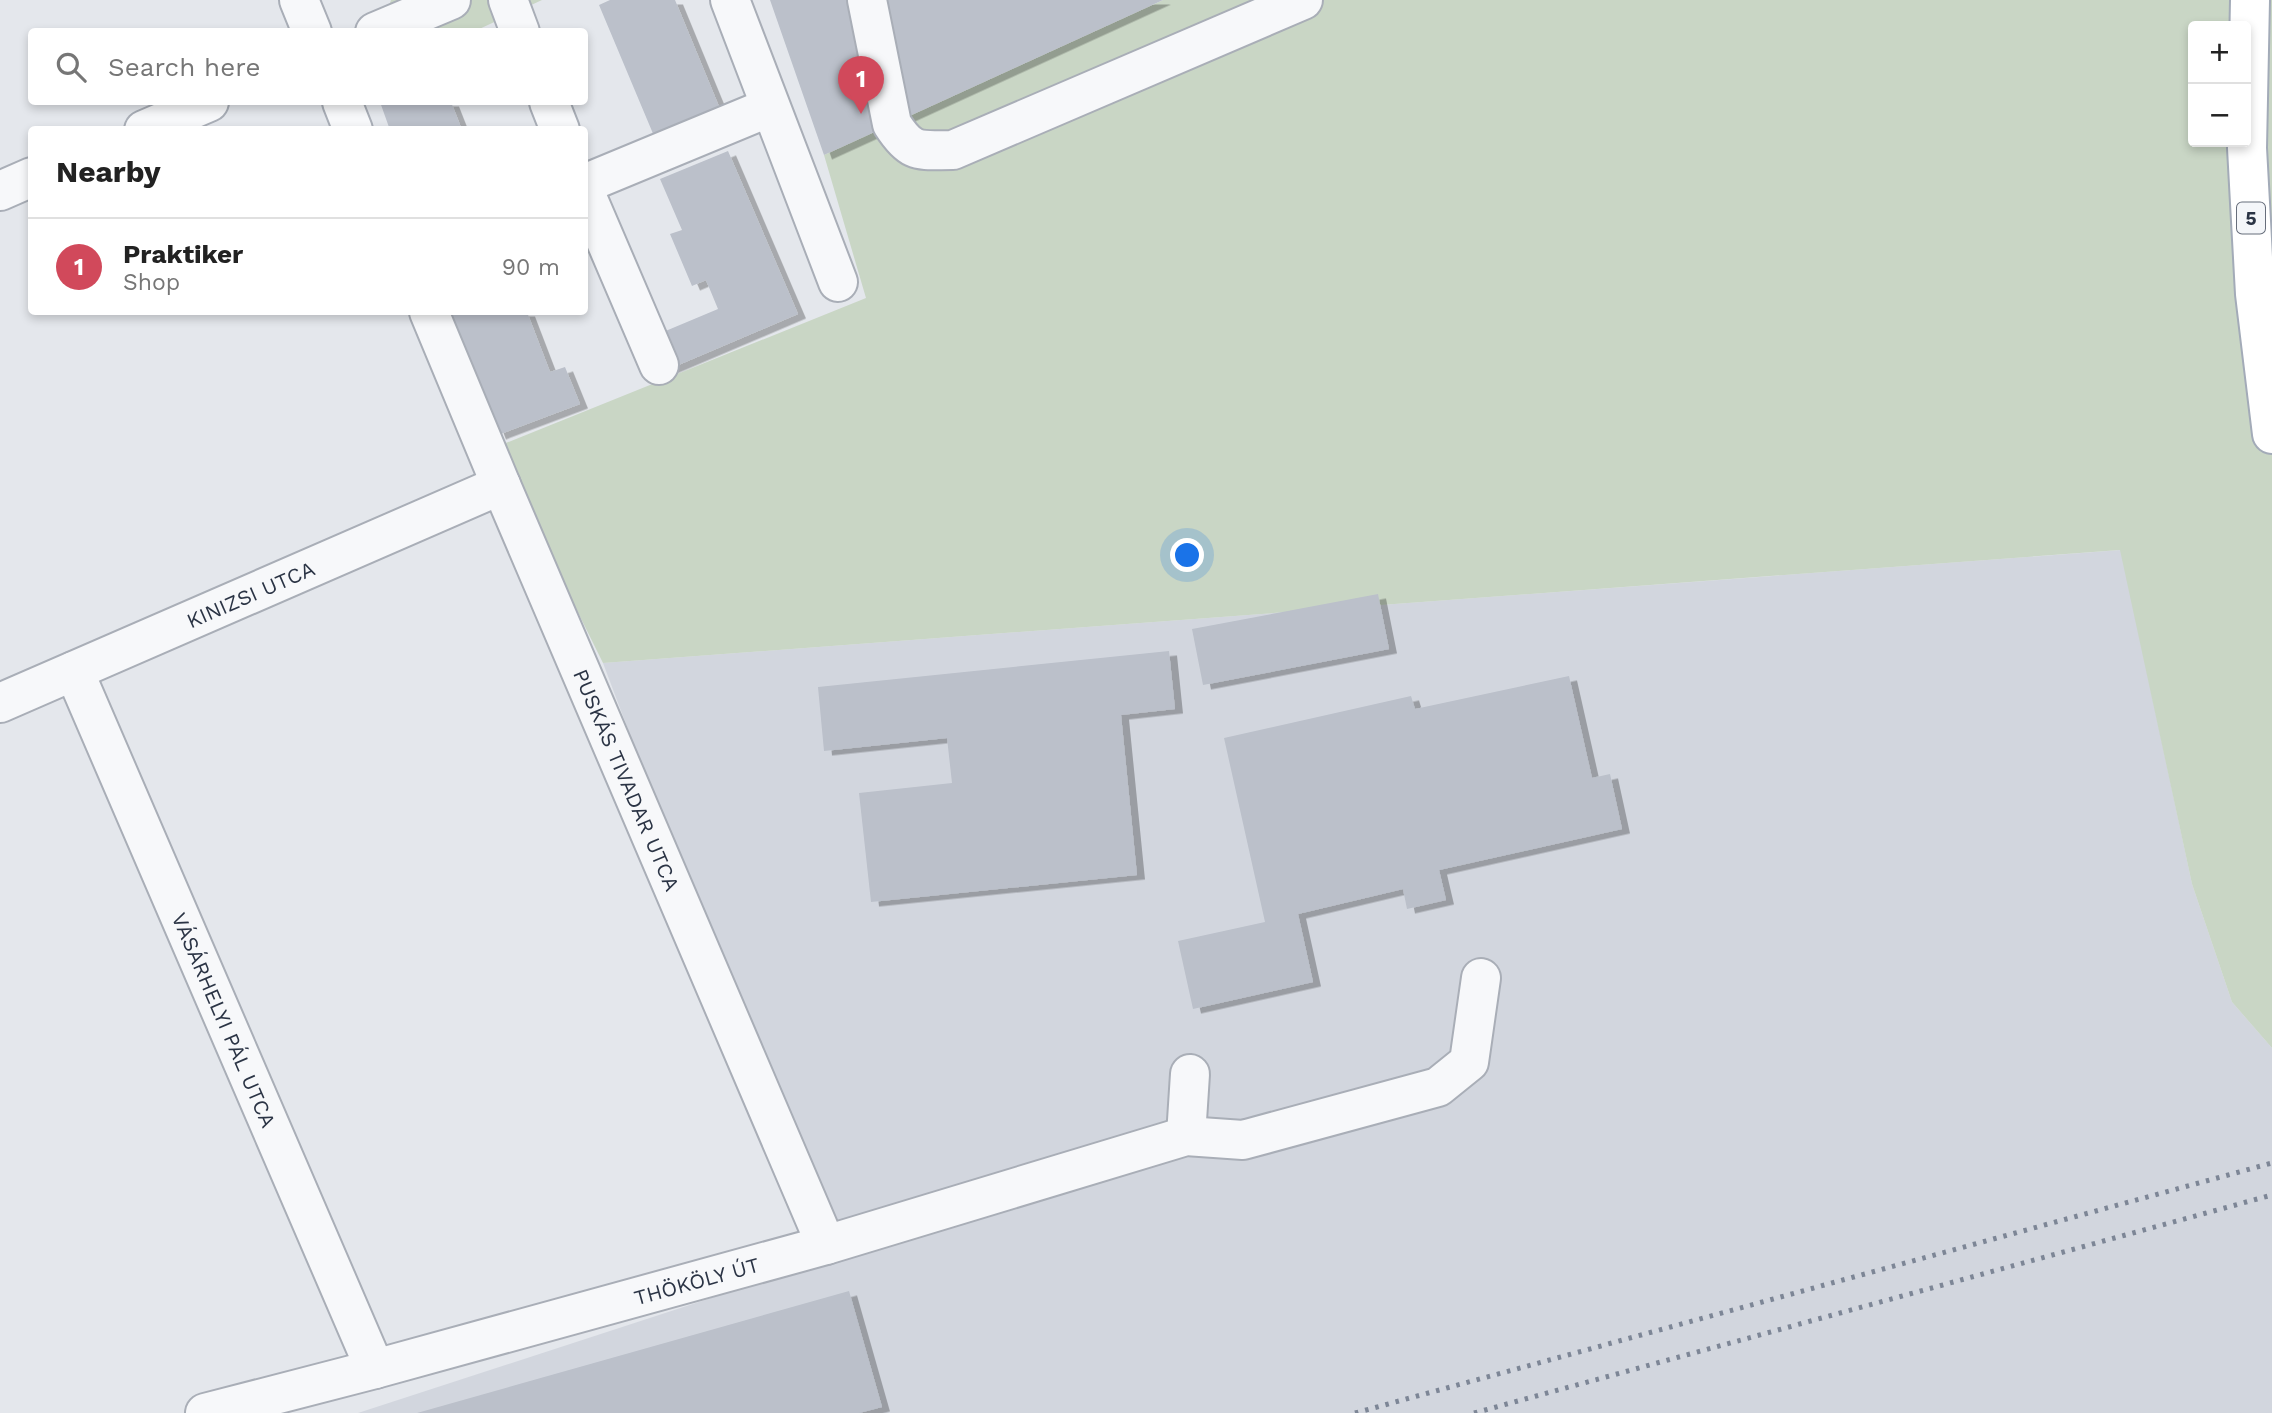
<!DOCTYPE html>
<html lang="en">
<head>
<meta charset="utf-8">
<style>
	body { margin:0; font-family:"Work Sans",sans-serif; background:#f6f6f6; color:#222 }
	.controls { position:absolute; right:21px; top:21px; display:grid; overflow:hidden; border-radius:7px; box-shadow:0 4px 10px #0003 }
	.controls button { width:63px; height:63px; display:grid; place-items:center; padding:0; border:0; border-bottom:2px solid #e0e0e0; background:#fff; color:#222; font:35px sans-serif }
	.you { position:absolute; left:1188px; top:556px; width:24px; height:24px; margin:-18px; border:5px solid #fff; border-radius:50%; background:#1a73e8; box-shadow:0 0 0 10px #1a73e833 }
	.badge { display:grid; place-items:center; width:46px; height:46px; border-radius:50%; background:#d1495b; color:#fff; font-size:23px; font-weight:700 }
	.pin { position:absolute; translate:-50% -58px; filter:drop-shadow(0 2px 4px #0008) }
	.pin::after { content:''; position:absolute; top:37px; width:24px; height:21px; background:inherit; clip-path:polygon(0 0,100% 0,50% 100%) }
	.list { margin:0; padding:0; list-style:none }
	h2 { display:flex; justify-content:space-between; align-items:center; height:91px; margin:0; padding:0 28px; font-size:30px }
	h2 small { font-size:23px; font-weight:400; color:#767676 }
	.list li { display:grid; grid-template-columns:46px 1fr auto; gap:21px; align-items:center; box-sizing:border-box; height:98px; padding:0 28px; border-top:2px solid #e0e0e0 }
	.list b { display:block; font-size:26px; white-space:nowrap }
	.list p { margin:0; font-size:23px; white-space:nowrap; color:#767676 }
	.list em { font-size:23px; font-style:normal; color:#767676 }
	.icon { flex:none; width:38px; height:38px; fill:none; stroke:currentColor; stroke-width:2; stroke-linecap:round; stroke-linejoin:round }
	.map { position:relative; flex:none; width:2272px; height:1413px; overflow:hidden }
	.search { position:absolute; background:#fff; box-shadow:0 4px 10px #0003; left:28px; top:28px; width:560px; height:77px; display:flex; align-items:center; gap:18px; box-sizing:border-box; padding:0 24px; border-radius:7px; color:#767676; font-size:26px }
	.panel { position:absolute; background:#fff; box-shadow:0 4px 10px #0003; left:28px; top:126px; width:560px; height:189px; border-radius:7px }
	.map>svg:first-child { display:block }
	.built { fill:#d2d6de }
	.green { fill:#c9d6c5; fill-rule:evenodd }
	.building { fill:#bbc0ca; filter:url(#shadow) }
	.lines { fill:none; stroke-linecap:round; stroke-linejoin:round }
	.minor-casing { stroke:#a9aeb7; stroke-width:42 }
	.major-casing { stroke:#a3abb8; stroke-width:42 }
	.minor { stroke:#f7f8fa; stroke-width:38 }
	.major { stroke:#fff; stroke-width:38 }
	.rail { stroke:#7d8696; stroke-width:5; stroke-dasharray:3.5 7; stroke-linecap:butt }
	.labels { text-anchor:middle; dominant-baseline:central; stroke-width:5; stroke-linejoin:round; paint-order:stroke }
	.shield { fill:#f4f6f9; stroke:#676e7b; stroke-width:2 }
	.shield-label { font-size:19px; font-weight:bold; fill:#2b3445 }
	.street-label { font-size:21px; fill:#2b3445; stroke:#f4f6f9 }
</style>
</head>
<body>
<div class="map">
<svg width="2272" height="1413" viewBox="0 0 2272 1413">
	<defs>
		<filter id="shadow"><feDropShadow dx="8" dy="4.5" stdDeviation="0" flood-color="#0004"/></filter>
	</defs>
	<rect width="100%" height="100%" fill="#e4e7ec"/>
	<path class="built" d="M2121,550l71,334 40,118 40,46v365h-1914l470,-153 -225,-597z"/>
	<path class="green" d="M391,0h151l-67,31 -95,1z
		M1163,0h1109v1048l-40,-46 -40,-118 -72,-334 -1517,113 -107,-216 370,-149 -42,-143zM2193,26h53v116h-53z"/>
	<path class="building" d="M610,0h65l45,109 -66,27 -55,-131z
		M770,0h393l-339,155z
		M380,102h71l11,28h-72z
		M728,151l70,163 -129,55 -13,-34 62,-26 -12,-29 -14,6 -22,-52 12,-4 -22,-51z
		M451,312h76l23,60 15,-5 15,37 -82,31z
		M1378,594l11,55 -186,36 -11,-56z
		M1169,651l6,58 -54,6 16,160 -266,27 -12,-109 93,-10 -5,-45 -123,13 -6,-64z
		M1569,676l23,102 18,-4 12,55 -183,41 7,30 -39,9 -4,-20 -105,25 15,68 -120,27 -15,-68 87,-19 -41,-184 187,-42 4,13z
		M849,1291l33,116 -23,6h-442z"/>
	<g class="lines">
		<defs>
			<g id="minor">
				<path d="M299,0l13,32"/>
				<path d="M508,0l12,32"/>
				<path d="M730,0l108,282"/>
				<path d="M867,0l25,124c20,31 27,26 61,26l350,-150"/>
				<path d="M375,32l76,-32"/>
				<path d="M342,102l11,28"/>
				<path d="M549,102l11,28"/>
				<path d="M144,130l65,-28"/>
				<path d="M584,184l186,-77"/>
				<path d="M584,190l75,175"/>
				<path d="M0,191l32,-14"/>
				<path id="s1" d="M429,312l72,173 325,760"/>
				<path id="s2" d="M74,671l301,698"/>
				<path id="s3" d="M0,703l501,-218"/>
				<path d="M1186,1136l4,-62"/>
				<path id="s4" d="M205,1413l170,-44 451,-124 360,-109 57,4 195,-53 31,-25 12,-84"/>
			</g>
			<path id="major" d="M2250,0l-3,148 8,146 17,140"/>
		</defs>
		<use href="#minor" class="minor-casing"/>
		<use href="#major" class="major-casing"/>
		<use href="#minor" class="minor"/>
		<use href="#major" class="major"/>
		<path class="rail" d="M1355,1413l917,-250
			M1474,1413l798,-218"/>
	</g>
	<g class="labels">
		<rect class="shield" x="2237" y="202.5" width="28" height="31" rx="5"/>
		<g class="shield-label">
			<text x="2251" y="218">5</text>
		</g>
		<g class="street-label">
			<text stroke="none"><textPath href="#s3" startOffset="273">KINIZSI UTCA</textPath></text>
			<text stroke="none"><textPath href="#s1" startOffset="508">PUSKÁS TIVADAR UTCA</textPath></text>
			<text stroke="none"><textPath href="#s2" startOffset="380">VÁSÁRHELYI PÁL UTCA</textPath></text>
			<text stroke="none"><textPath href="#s4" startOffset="509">THÖKÖLY ÚT</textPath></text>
		</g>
	</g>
</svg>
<div class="controls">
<button>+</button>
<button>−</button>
</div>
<div class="you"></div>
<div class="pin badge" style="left:861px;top:114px">1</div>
<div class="search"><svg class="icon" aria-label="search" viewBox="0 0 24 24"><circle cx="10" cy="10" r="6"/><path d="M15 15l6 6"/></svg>Search here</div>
<section class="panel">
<h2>Nearby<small></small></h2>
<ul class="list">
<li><span class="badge">1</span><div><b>Praktiker</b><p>Shop</p></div><em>90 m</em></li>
</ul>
</section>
</div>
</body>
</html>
